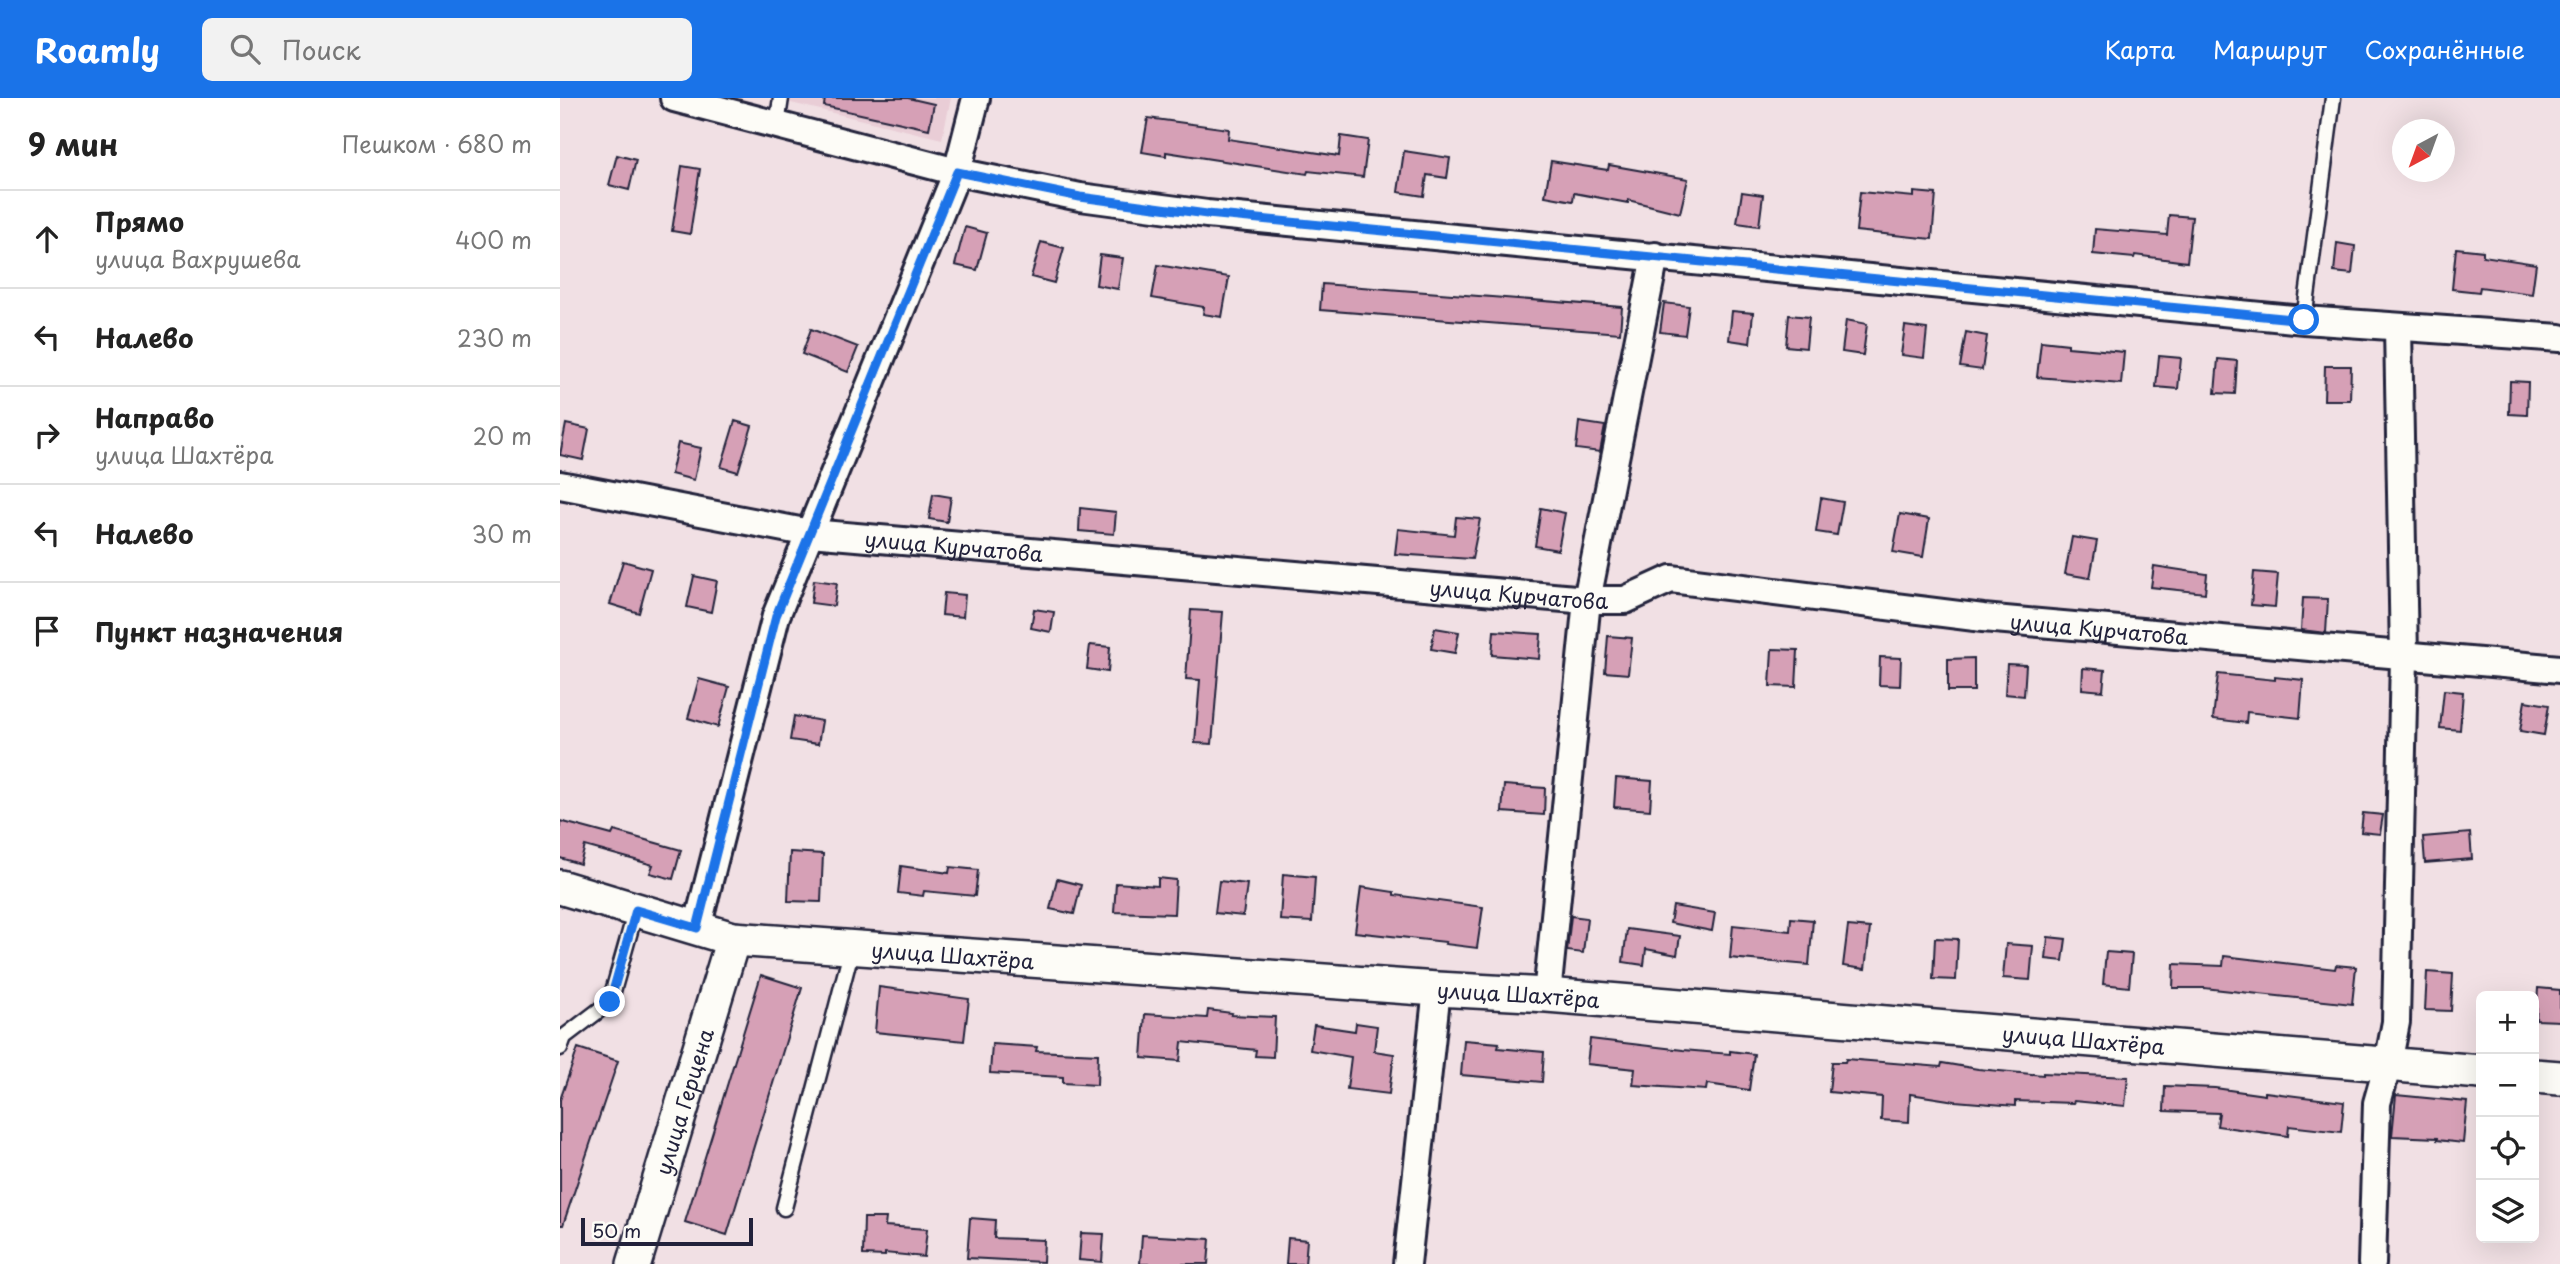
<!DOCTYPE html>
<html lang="ru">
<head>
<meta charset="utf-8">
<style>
	body { margin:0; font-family:"Playpen Sans",sans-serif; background:#f2f2f2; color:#222 }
	.controls { position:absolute; right:21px; bottom:21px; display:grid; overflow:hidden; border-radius:10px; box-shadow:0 7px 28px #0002 }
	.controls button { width:63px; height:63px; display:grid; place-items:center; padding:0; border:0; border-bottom:2px solid #e0e0e0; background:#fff; color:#222; font:35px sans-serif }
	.compass { position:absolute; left:1832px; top:21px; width:63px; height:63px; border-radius:50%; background:#fff; box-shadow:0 7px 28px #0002; rotate:221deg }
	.scale { position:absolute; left:21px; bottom:18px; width:172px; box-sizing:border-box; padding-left:7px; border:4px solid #22223b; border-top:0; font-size:19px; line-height:24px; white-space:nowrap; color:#22223b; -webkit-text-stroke:5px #fdfcf7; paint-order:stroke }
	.stop { position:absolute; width:21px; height:21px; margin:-16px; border:5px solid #1a73e8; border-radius:50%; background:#fff }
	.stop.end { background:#1a73e8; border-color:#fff; box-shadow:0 2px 7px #0008 }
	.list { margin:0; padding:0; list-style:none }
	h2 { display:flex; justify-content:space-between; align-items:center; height:91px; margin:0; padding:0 28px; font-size:30px }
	h2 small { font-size:23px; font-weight:400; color:#767676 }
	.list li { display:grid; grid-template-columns:46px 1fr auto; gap:21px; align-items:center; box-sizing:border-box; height:98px; padding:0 28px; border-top:2px solid #e0e0e0 }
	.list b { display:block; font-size:26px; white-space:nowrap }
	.list p { margin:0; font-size:23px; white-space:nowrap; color:#767676 }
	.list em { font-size:23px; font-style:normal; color:#767676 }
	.icon { flex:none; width:38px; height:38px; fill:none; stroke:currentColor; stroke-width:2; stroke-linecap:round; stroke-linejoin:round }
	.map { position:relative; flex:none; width:2000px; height:1166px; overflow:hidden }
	header { display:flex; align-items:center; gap:42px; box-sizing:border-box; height:98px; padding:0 35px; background:#1a73e8; color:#fff }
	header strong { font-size:33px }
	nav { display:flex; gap:38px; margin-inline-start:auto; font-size:24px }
	.search { width:490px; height:63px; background:#f2f2f2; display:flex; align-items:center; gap:18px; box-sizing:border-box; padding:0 24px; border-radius:10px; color:#767676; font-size:26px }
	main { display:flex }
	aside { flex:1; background:#fff }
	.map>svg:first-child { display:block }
	.built { fill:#e9cdd6 }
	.building { fill:#d6a0b6; stroke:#22223b; stroke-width:2 }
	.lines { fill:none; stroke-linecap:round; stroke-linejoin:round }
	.service-casing { stroke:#22223b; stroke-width:19 }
	.minor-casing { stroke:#22223b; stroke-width:32 }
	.tertiary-casing { stroke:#22223b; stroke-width:38 }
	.service { stroke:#fdfcf7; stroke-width:14 }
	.minor { stroke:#fdfcf7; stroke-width:26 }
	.tertiary { stroke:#fdfcf7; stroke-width:33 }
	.route { stroke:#1a73e8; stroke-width:9 }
	.labels { text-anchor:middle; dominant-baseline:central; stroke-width:5; stroke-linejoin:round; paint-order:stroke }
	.street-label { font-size:21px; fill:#22223b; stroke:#fdfcf7 }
</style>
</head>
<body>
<header>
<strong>Roamly</strong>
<div class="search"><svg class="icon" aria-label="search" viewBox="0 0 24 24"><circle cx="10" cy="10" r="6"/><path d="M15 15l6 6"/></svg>Поиск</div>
<nav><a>Карта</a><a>Маршрут</a><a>Сохранённые</a></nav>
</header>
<main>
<aside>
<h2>9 мин<small>Пешком · 680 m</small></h2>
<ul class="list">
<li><svg class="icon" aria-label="ahead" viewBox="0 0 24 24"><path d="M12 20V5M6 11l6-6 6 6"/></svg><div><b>Прямо</b><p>улица Вахрушева</p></div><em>400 m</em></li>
<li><svg class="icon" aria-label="left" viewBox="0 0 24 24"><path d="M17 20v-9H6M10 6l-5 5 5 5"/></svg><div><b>Налево</b></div><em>230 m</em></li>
<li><svg class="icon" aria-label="right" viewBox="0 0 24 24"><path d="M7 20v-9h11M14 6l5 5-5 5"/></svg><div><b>Направо</b><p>улица Шахтёра</p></div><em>20 m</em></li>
<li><svg class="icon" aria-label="left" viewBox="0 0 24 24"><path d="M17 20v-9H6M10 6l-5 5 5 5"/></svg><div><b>Налево</b></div><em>30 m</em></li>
<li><svg class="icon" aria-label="arrive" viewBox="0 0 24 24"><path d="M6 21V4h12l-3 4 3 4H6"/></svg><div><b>Пункт назначения</b></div></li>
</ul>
</aside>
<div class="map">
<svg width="2000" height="1166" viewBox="0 0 2000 1166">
	<rect width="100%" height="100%" fill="#f1e0e4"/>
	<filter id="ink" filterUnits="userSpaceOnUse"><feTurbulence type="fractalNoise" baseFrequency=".0143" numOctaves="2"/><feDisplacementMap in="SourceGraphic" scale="14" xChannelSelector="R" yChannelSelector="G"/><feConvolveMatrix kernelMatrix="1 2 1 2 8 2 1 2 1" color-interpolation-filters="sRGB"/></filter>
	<g filter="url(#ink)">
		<path class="built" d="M210,0h181l-9,41z"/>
		<path class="building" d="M265,0h83l26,6 -5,25 -105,-23z
			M588,20l81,11 -1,10 111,17 2,-20 27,4 -5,37 -55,-6 -1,3 -141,-22v4l-24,-4z
			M844,53l46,7 -3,20 -20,-3 -3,21 -26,-4z
			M57,57l19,5 -7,30 -20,-5z
			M991,63l57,9 1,-5 79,14 -8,34 -52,-13v3l-54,-10 -1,8 -28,-5z
			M122,68l18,3 -10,65 -18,-3z
			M1182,94l21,3 -4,31 -22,-3z
			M1300,94l54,5v-5l22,2 -4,45 -76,-8z
			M1609,117l23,2 -5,45 -52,-7 -1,3 -41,-4 2,-25 72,6z
			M405,129l22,6 -10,37 -22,-5z
			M481,144l23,6 -10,35 -23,-6z
			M1777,145l18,3 -3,28 -18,-2z
			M1896,150l27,3v5l53,8 -4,30 -52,-7 -1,5 -27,-3z
			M540,157l23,3 -5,31 -22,-4z
			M598,167l71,12 -7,40 -19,-3 1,-7 -52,-9z
			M762,186l300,23 -2,26 -300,-23z
			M1104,205l25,3 -4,29 -25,-3z
			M1172,213l21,2 -3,30 -21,-3z
			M1229,217l20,2 -3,31 -20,-2z
			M1286,222l21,4 -4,31 -21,-3z
			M1345,228l22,3 -3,29 -23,-3z
			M251,231l47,18 -10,25 -46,-18z
			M1406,234l21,4 -5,34 -22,-3z
			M1481,243l27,3v3l56,5 -3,32 -84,-7z
			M1599,258l22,2 -3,31 -22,-2z
			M1658,261l19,2 -2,33 -20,-1z
			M1765,268h26l-1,34h-26z
			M1950,283l18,1 -1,33 -18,-1z
			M175,323l17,5 -14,46 -17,-5z
			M1019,324l26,4 -5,26 -24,-3z
			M6,326l23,5 -6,31 -23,-5z
			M118,345l23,5 -7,32 -23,-6z
			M373,396l18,3 -4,25 -18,-3z
			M1261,400l22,4 -6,33 -21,-3z
			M520,410l36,4 -2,22 -35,-3z
			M981,410l24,5 -7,37 -23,-4z
			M1340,416l29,5 -6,38 -30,-5z
			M896,419l24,2 -8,40 -77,-5 3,-25 56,6z
			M1512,439l25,4 -7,37 -25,-4z
			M63,463l28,8 -12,44 -29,-9z
			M1594,468l53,8 -2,19 -54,-6z
			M1694,474l24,2 -3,33 -24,-2z
			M134,478l23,5 -6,31 -24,-5z
			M254,482l23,3 -3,23 -23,-3z
			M384,495l21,2 -2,22 -21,-2z
			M1743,500l25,1 -2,34 -25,-3z
			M474,511l20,3 -3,20 -20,-4z
			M631,512l32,2 -11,132 -17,-1 5,-63 -14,-1z
			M875,530l24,4 -4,21 -24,-4z
			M934,533l47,3 -2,25 -47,-4z
			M1048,538l24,2 -4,36 -23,-2z
			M530,547l20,2 -2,25 -21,-3z
			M1212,551l26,1 -2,37 -26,-1z
			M1320,559l21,1 -1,28 -21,-1z
			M1414,560v33h-26v-32z
			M1447,566l19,1 -2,31 -19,-2z
			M1523,570l22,2 -2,21 -21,-2z
			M1658,576l57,6v-3l28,3 -3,38 -53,-6 -1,11 -33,-4z
			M139,581l30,8 -11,40 -30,-9z
			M1884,592l19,2 -3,38 -20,-2z
			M1965,603l24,4 -5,30 -24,-4z
			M234,618l28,5 -4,23 -28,-4z
			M1056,680l36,3 -2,29 -36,-3z
			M944,687l41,3 -1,27 -42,-3z
			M1803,715l20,2 -3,19 -19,-2z
			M0,723l52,14 2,-4 67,19 -8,29 -23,-6 3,-8 -68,-19 -5,18 -20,-6z
			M1910,735l2,26 -47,4 -2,-26z
			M230,754l33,2 -2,48 -33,-1z
			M341,768l48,7 1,-6 28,3 -3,26 -51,-5 -1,5 -25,-3z
			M723,776l32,3 -3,45 -32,-2z
			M598,780l18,2 -2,34 -60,-2 2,-29 42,3z
			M497,781l24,6 -7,29 -24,-5z
			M659,783l28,3 -4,32 -28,-3z
			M801,789l33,5v3l89,12 -6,41 -32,-4 1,-2 -91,-10z
			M1113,808l42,7 -3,18 -42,-8z
			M1011,818l16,2 -4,35 -16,-2z
			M1231,820l22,2 -4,45 -79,-7 3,-33 57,6z
			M1288,828l22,2 -5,41 -22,-3z
			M1067,831l53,7 -3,19 -31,-6 -2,16 -21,-3z
			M1488,839l18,2 -3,22 -17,-2z
			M1375,840l23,1 -2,41 -23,-1z
			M1446,846l27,2 -3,34 -27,-2z
			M1546,854l26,2 -3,33 -26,-3z
			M1664,858l111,13 1,-4 20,2 -4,37 -148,-16h-31l1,-24 49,2z
			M1867,874l26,2 -2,37 -26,-1z
			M201,877l41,13 -75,247 -42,-13z
			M319,889l90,12 -5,42 -89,-9z
			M1978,890l22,2v31l-24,-1z
			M648,912l24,3 -1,2 44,2 -2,40 -18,-1 1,-6 -74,-8 -2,19 -38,-3 3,-44 62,4z
			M796,925l21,3 -3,25 20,3 -5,40 -42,-5 4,-32 -41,-7 4,-25 41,6z
			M1030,941l93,11 47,4v-3l24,3 -5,36 -42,-6 -1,6 -73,-5 2,-16 -48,-5z
			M904,942l35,3 -1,5 46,4 -2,30 -81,-7z
			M432,946l45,3 -1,4 62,3 -1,31 -34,-2v-6l-73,-4z
			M18,950l40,13 -55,164h-3v-125z
			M1286,961l95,8 1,-4 36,6 65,6v-2l85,4 -3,29 -51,-5 -1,2 -58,-2v5l-60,-5 -45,-7 -1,28 -28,-2 1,-23 -53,-5 3,-30h13z
			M1605,988l50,2 50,7v-3l79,10 -3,30 -52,-6 -1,10 -71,-10 2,-13 -55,-2z
			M1836,997l71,7 -4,41 -26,-3v-2l-45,-2z
			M304,1120h22l-1,8 42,3 -3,28 -39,-4v3l-22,-1z
			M410,1120l25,2 -1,18 50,2 -1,22 -76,-4z
			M521,1135l23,1 -2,28 -23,-2z
			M582,1137l68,4 -2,25h-68z
			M728,1140l19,2 -2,24h-19z"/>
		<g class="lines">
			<defs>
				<path id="service" d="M217,27l4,-27
					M1744,222l29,-222
					M0,950l4,-11 46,-35 26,-92
					M224,1110l68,-260"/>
				<g id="minor">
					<path d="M114,0l283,74 123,25 127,17 1097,106 256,18"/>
					<path id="s1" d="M0,387l250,48 777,67h38l46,-21 312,39 577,51"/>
					<path d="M137,830l79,-312 181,-444 19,-74"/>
					<path d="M987,897l40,-395 68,-344"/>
					<path d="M847,1166l30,-275"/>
					<path d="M1812,1166l5,-161 11,-39 8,-42 8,-365 -6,-330"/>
				</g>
				<g id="tertiary">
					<path id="s2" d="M0,789l173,52 704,50 110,6 934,77"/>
					<path d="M1974,978l26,2"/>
					<path id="s3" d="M74,1166l99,-325"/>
				</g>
			</defs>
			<use href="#service" class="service-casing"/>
			<use href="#minor" class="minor-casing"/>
			<use href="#tertiary" class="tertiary-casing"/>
			<use href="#service" class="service"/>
			<use href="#minor" class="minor"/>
			<use href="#tertiary" class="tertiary"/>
		</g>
	</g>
	<g class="lines" filter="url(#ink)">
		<path class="route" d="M50,904l26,-92 61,18 79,-312 181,-444 123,25 127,17 1097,106"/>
	</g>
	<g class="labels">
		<g class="street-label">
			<text stroke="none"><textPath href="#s1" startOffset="399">улица Курчатова</textPath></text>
			<text stroke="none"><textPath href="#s1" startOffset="966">улица Курчатова</textPath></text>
			<text stroke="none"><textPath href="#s1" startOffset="1554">улица Курчатова</textPath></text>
			<text stroke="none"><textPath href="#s2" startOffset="401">улица Шахтёра</textPath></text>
			<text stroke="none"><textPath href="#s2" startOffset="968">улица Шахтёра</textPath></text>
			<text stroke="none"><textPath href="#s2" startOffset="1535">улица Шахтёра</textPath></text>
			<text stroke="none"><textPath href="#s3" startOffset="170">улица Герцена</textPath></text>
		</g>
	</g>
</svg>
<div class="controls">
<button>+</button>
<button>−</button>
<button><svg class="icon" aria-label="locate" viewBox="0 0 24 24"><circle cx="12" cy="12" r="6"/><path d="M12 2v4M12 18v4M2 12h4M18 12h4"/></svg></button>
<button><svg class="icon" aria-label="layers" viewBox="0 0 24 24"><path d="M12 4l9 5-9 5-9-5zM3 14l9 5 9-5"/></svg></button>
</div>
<svg class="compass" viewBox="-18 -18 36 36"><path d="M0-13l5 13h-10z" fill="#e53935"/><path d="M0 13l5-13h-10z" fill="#767676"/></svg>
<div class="scale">50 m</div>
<div class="stop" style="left:1744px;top:222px"></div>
<div class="stop end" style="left:50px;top:904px"></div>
</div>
</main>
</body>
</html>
